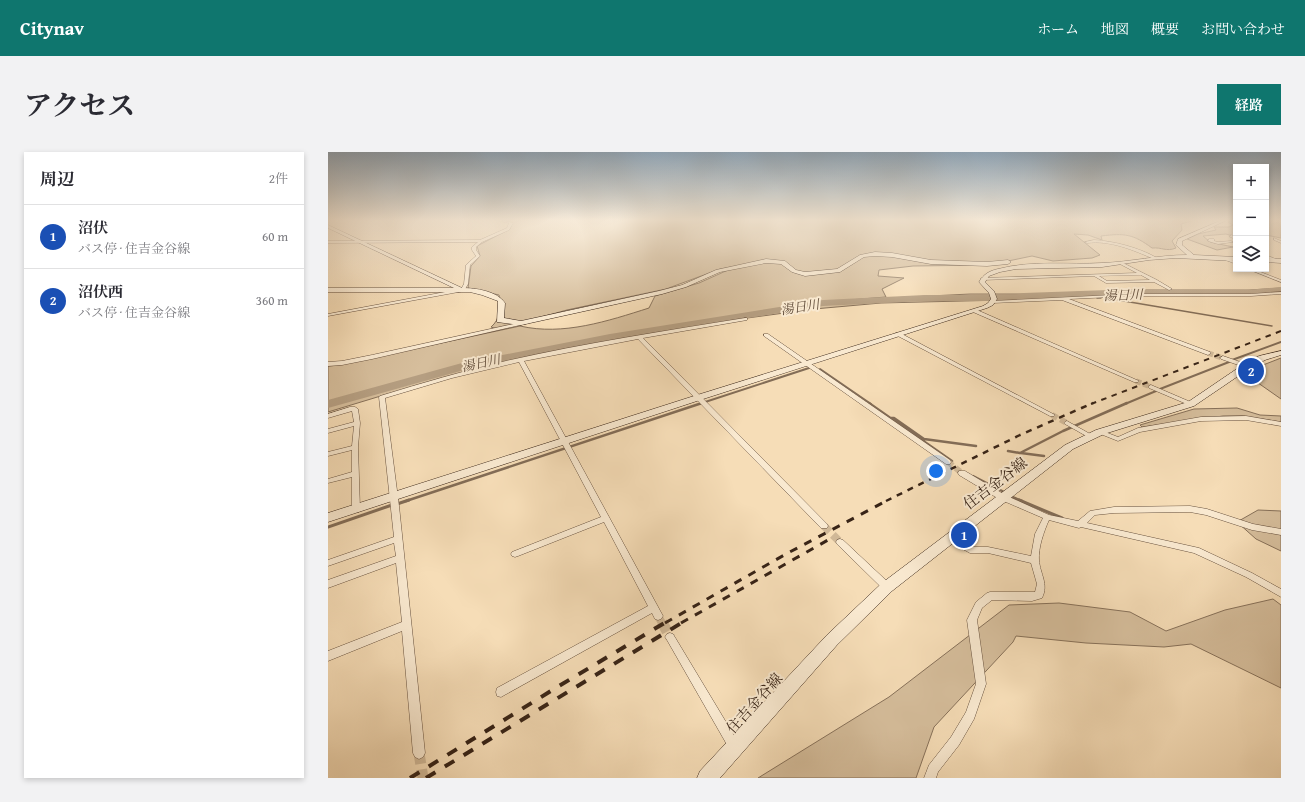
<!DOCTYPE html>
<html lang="ja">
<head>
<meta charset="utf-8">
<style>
	body { margin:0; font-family:"Gentium Book Plus","Noto Serif JP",serif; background:#f2f2f3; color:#2b2b33 }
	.controls { position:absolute; right:12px; top:12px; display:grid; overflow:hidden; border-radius:0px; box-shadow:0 2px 6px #0003 }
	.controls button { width:36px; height:36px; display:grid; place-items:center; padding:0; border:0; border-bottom:1px solid #e1e1e2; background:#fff; color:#2b2b33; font:20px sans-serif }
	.you { position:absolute; left:608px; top:319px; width:14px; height:14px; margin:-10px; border:3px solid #fff; border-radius:50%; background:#1a73e8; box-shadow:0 0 0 6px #1a73e833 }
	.badge { display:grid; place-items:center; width:26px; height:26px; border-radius:50%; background:#0f766e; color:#fff; font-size:13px; font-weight:700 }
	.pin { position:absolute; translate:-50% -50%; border:2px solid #fff; box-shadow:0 1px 4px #0006 }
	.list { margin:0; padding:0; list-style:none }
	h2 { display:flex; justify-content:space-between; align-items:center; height:52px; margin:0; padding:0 16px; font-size:17px }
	h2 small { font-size:13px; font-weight:400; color:#7c7c81 }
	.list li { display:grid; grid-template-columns:26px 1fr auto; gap:12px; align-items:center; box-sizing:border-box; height:64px; padding:0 16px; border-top:1px solid #e1e1e2 }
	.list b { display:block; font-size:15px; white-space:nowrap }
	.list p { margin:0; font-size:13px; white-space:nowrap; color:#7c7c81 }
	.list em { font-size:13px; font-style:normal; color:#7c7c81 }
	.icon { flex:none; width:22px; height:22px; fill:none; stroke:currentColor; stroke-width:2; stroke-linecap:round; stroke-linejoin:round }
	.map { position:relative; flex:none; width:953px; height:626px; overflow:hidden; border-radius:0px }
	header { display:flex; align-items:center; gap:24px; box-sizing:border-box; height:56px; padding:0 20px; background:#0f766e; color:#fff }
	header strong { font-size:19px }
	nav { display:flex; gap:22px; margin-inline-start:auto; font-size:14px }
	.intro { display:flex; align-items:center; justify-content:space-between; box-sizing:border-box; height:96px; padding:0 24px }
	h1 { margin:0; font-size:28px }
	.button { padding:10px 18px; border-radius:0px; background:#0f766e; color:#fff; font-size:14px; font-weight:700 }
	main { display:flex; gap:24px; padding:0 24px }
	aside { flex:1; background:#fff; border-radius:0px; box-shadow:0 2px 6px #0003 }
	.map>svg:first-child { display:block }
	.green { fill:#d6be9c; stroke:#87715a }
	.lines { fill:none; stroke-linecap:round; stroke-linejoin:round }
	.stream-far3 { stroke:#836d57; stroke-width:1.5 }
	.stream-far2 { stroke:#836d57; stroke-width:2 }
	.stream-far1 { stroke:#836d57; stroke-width:2.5 }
	.stream { stroke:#836d57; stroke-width:3 }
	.river { fill:#b59e81; fill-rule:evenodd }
	.street-tunnel-far3 { stroke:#d0b897; stroke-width:5.5; stroke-dasharray:5.5 2.5; stroke-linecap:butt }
	.street-tunnel-far2 { stroke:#d0b897; stroke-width:6; stroke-dasharray:6 3.5; stroke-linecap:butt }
	.street-tunnel-far1 { stroke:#d0b897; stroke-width:8; stroke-dasharray:8 4.5; stroke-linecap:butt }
	.street-tunnel { stroke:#d0b897; stroke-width:11; stroke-dasharray:11 5.5; stroke-linecap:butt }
	.street-casing { stroke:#68523f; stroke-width:1 }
	.secondary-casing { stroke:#382417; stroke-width:1 }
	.street { fill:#f9e9d0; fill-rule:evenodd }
	.secondary { fill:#f9e9d0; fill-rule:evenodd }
	.rail-far3 { stroke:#382417; stroke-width:2; stroke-dasharray:5.5 5.5; stroke-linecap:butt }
	.rail-far2 { stroke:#382417; stroke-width:2.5; stroke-dasharray:6 6; stroke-linecap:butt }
	.rail-far1 { stroke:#382417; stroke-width:3; stroke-dasharray:8 8; stroke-linecap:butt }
	.rail { stroke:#382417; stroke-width:4; stroke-dasharray:11 11; stroke-linecap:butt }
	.labels { text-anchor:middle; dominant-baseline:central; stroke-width:4; stroke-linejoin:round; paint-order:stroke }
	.far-water-label { font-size:13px; font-style:italic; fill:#5e4937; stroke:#f9e9d0 }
	.street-label { font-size:15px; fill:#382417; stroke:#f9e9d0 }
</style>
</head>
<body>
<header>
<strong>Citynav</strong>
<nav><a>ホーム</a><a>地図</a><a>概要</a><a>お問い合わせ</a></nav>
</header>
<div class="intro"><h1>アクセス</h1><a class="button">経路</a></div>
<main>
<aside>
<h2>周辺<small>2件</small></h2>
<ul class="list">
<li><span class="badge" style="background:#1a4fb4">1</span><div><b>沼伏</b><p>バス停 · 住吉金谷線</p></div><em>60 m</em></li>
<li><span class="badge" style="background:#1a4fb4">2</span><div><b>沼伏西</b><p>バス停 · 住吉金谷線</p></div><em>360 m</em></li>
</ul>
</aside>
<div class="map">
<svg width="953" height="626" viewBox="0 0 953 626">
	<rect width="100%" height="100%" fill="#f6ddb7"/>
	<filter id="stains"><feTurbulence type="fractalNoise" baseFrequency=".005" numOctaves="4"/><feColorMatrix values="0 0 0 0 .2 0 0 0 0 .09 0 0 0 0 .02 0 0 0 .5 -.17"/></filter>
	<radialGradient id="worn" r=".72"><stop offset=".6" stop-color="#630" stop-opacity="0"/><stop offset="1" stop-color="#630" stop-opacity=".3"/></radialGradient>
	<path class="green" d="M175,68h692l-14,4 1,6 -10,11 4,7c-10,4 -14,-1 -24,0 -19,-14 -27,-15 -51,-12l1,4 -14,-5 -14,-1 26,21 -8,3 -39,3 -21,-5 -43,9 -76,1 -34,4 -1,6 26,2 -22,11 4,8 -37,3 121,-6h62l112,-4h105l32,-2v4l-44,3 -100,-1 -132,6 -124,3 -67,6 -74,10 -229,42 -127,34 -56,17v-46l11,-1 181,-39c43,10 88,-5 129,-18l6,-12 44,-13 38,-17 -17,3 -54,20 -99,21 -70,19 -6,-2c9,-7 11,-22 8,-32l-31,-7 3,-22 9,-10 -3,-10 33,-17 3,-7z
		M904,68h4v17l-10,-3 -23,2 7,6 23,5 -16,3 -30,-11 11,-5 18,-4 -2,-3h15l4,-2 -5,-3z
		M938,68h15v18l-15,-3z
		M953,206v41l-30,-21 7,-11z
		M909,256l23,7 21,1v6l-39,-6h-19l-81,11 -2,-2 54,-16z
		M930,358l23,1v40l-25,-12 -19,-17z
		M945,447l8,6v83l-90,-44 -27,3 -78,-4 -70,-7 -3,6 -79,85 -18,51h-158l131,-81 120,-92 50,-2 71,9 36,19 59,-21z"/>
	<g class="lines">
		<path class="stream-far3" d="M769,146h4
			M778,146l166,28"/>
		<path class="stream-far2" d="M904,208l49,-18
			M492,217l51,35
			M832,237l69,-27
			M371,252l110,-36
			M797,252l31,-13"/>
		<path class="stream-far1" d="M541,251l83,58
			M562,266h4l30,21 52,7
			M680,299l12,2 43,-22 64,-28
			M693,301l23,3
			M645,324l33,17
			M682,344l12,5
			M78,349l296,-98"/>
		<path class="stream" d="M691,348l43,18
			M69,352l12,-4
			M0,375l64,-22"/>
		<path class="river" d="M953,135v6l-34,3 -111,-1 -78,4h-34l-9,2h-90l-102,5 -213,34 -146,30 -136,38v-8l134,-37 148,-29 213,-34 102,-5h90l9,-2 112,-4 111,1z"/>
		<path class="street-tunnel-far3" d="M880,201l15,5
			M808,229l15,6"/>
		<path class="street-tunnel-far2" d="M724,263l15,8
			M620,310l14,11"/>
		<path class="street-tunnel-far1" d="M496,374l16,16
			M330,464l4,7"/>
		<path class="street-tunnel" d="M334,470l8,15
			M91,601l4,25"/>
		<defs>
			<path id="street" d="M172,68l13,3 -4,7 -27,12 -6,5v3l4,6 -10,9 -2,19 -4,7 -136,25v-2l133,-25 3,-5 2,-19 10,-9 -4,-6v-3l6,-5 -150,1v-2l152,-1 27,-12 2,-5 -9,-2z
				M903,83l5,2v2l-6,-2z
				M946,86l7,3v2l-7,-3z
				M881,87h5v2l4,1 13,-1 2,1 -15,2 -10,-3z
				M766,88c20,1 46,8 63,18l-3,1c-21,-9 -44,-19 -67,-16l-2,-1z
				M938,103l12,5 1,1 -3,1 -10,-5z
				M896,105l12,5v2l-13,-5z
				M793,110l36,18 15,9 -3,1 -15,-8 -48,1 -12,-7 -112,4 -2,-1 2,-1 155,-5 -17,-9 -1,-1zM813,123l9,5 -43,1 -8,-5z
				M920,117h5l28,11v2z
				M953,140v2l-30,2h-118l-64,3 141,53 1,1 -3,2 -146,-55 -70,3 -2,-1 2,-1 141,-7h118z
				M645,158h4l162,71 -1,1h-4l-161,-70z
				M417,166h2v2l-104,18 184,186 1,2 -1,2h-6l-183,-189 -114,22 139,255 -2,3 -3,1 -3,-1 -3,-6 -151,84 -4,-1 -1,-4 1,-4 151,-82 -44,-84 -86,34 -3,1 -3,-1 -1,-2 1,-2 89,-35 -82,-155 -67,16 -67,20 14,108 26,247 -2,4 -4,2 -4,-2 -2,-4 -11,-122 -74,30v-10l74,-29 -6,-59 -68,25v-8l68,-24 -2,-13 -66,23v-6l66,-23 -15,-140 1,-1c42,-13 83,-25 126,-35 79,-18 159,-30 239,-43z
				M199,169h2v2l-157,36 -30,6 -14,1v-4l14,-1 30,-6z
				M568,181h4l155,82 -1,1h-4l-154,-81z
				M436,182h4l182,126 1,2 -1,2h-4l-182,-128z
				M895,204l26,9 1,1 -3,2 -26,-9 -1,-1z
				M823,233l42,18 1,1 -1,1h-4l-40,-17v-2z
				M22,255h5l3,2 2,14 -2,24 2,63 -1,2h-6l-1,-2v-33l-24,6v-4l24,-7v-22l-24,6v-4l24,-6 2,-20 -26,7v-4l26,-7 -2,-11 -24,7v-4z
				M918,264l35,6v4l-35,-6 -45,1 -61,11 -22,9 -20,-8 -1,-1 3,-2 18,7 20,-9 63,-11z
				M739,269l25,14 1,1 -1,1h-4l-23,-13 -1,-1 1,-1z
				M631,319h6l40,24 44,20 29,6 12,-10 24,-4 76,-1 17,3 46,15 28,5v6l-29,-5 -46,-15 -16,-3 -76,1 -19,2 -8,8 112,25 53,25 29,16v8l-35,-20 -52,-24 -113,-26 -2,1 -30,-8c-5,11 -11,28 -10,40 1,14 10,24 3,38l-10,3 -40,-1 -10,8 -5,12 9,64 -12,35 -15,26 -21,27 -2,6h-12l5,-13 22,-28 15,-25 10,-28 -9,-64 9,-18 11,-9 3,-1h45l2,-8 -6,-21 -43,-10h-18l-24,-13 -1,-2 1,-2 3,-1 22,12h17l43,9 4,-22 8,-16 -44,-19 -40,-24 -1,-2z
				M512,387l3,1 47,44 2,3 -2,3 -3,1 -3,-1 -47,-46 -1,-2 1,-2z
				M342,481l3,1 65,108 2,4 -2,4 -4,2 -4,-2 -63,-110 -2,-3 2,-3z"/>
			<path id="secondary" d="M894,68h5l-45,21v4l12,10 42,2v4l-60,-3 -27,2 -47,7 -86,2 -16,3 -11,4 -4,6 9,9 3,8 -4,6 -6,3 -287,92 -372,122v-9l366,-117 289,-90 5,-3 3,-4 -2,-6 -10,-11c5,-8 10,-11 19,-13 34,-9 70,-4 104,-6 29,-1 56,-8 85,-8l-11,-10 2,-6z
				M0,73l134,63c14,0 35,3 43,15l-1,15 17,3 138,-30 23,-6 34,-15 50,-11 19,2 11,9 9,2 32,-3 23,-14 15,-3 17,1 39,7 56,2 21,-2 3,2 -3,2 -21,2 -56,-2 -39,-7 -17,-1 -11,1 -24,15 -35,4 -13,-4 -11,-8 -15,-1 -46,9 -34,15 -24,7 -141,31 -24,-3 1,-21 -16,-6 -12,-3h-142v-4h126l-126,-60z
				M938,106l15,1v4l-15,-1z
				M953,199v4l-16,5 -15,8 -56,38 -90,28 -31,15 -181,142 -55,54 -117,133h-23l3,-7 127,-136 55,-52 183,-138 31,-15 92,-28 56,-38 15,-8z"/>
		</defs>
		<use href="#street" class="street-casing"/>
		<use href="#secondary" class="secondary-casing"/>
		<use href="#street" class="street"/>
		<use href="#secondary" class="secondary"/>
		<path class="rail-far3" d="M763,252l190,-73"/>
		<path class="rail-far2" d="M558,349l134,-66 73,-32"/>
		<path class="rail-far1" d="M337,471l121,-69 102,-54
			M353,471l147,-83"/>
		<path class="rail" d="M82,626l149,-92 107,-64
			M98,626l257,-156"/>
	</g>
	<linearGradient id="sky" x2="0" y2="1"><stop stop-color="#93abbf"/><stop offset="0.44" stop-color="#fbf0df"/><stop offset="1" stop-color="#fbf0df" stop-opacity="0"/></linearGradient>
	<rect width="953" height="155" fill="url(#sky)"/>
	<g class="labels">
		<g class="far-water-label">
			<text transform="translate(795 143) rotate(-2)">湯日川</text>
			<text transform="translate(472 155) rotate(-9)">湯日川</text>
			<text transform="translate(153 211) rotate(-12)">湯日川</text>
		</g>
		<g class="street-label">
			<text transform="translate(667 331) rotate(-37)">住吉金谷線</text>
			<text transform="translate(426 551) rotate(-48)">住吉金谷線</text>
		</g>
	</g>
	<rect width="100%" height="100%" filter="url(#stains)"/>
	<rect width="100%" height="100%" fill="url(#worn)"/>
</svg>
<div class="controls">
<button>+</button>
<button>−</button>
<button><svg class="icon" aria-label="layers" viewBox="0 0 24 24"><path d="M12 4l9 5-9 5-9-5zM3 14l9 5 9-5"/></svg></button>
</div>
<div class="you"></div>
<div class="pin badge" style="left:636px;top:383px;background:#1a4fb4">1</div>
<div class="pin badge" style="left:923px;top:219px;background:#1a4fb4">2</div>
</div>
</main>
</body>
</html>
